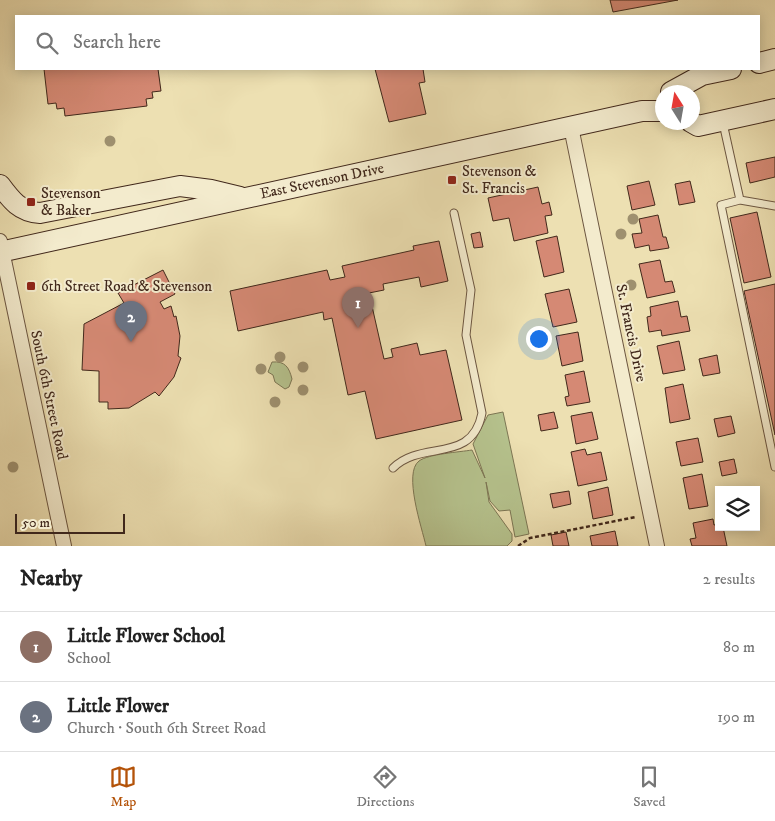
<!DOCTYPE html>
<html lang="en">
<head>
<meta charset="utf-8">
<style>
	body { margin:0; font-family:"IM FELL DW Pica",serif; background:#f6f6f6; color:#222 }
	.controls { position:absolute; right:15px; bottom:15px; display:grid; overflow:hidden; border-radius:0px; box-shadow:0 2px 12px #0003 }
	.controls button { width:45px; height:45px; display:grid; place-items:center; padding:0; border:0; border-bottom:1px solid #e0e0e0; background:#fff; color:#222; font:25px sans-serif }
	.compass { position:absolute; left:655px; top:85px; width:45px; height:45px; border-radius:50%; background:#fff; box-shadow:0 2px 12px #0003; rotate:349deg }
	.scale { position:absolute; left:15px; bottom:12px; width:110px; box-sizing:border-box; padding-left:5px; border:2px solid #41281b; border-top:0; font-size:14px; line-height:18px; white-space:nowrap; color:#41281b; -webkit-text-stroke:4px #f3ebcd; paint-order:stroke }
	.you { position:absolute; left:538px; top:338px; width:18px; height:18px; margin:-12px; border:4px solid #fff; border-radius:50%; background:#1a73e8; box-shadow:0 0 0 8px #1a73e833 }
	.badge { display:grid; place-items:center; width:32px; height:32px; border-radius:50%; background:#b45309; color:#fff; font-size:16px; font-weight:700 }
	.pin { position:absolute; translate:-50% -41px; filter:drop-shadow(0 1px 2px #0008) }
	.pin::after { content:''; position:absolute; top:26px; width:18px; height:15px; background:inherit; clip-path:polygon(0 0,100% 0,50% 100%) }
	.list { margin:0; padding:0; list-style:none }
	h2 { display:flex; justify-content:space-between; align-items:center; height:65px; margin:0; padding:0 20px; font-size:21px }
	h2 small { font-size:16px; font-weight:400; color:#767676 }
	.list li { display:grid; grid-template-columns:32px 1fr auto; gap:15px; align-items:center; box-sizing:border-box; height:70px; padding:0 20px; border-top:1px solid #e0e0e0 }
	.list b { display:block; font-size:19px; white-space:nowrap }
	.list p { margin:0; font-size:16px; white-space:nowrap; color:#767676 }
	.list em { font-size:16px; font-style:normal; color:#767676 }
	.icon { flex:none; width:28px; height:28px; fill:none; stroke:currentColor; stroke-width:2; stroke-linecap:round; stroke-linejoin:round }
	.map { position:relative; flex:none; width:775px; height:546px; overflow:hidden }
	.search { position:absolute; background:#fff; box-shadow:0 2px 12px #0003; left:15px; right:15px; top:15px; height:55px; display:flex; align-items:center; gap:12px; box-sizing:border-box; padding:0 18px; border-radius:0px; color:#767676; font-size:19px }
	.sheet { height:205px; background:#fff }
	nav { display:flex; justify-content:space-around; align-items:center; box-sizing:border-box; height:70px; border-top:1px solid #e0e0e0; background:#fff; font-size:14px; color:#767676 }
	nav a { display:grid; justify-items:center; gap:2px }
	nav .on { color:#b45309 }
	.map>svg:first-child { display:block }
	.green { fill:#b6c38e; stroke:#7c7654 }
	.building { fill:#d58974; stroke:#41281b }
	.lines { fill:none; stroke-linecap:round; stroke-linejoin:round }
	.service-casing { stroke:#6c5641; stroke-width:9 }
	.minor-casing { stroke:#6c5641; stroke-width:16 }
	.secondary-casing { stroke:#41281b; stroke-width:22 }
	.path { stroke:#41281b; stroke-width:2.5; stroke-dasharray:4 2.5; stroke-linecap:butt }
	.service { stroke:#f3ebcd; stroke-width:7 }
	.minor { stroke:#f3ebcd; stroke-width:14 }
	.secondary { stroke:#f3ebcd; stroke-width:20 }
	.tree { fill:#9e906f }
	.poi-dot { fill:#8f2418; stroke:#f3ebcd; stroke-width:2 }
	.labels { text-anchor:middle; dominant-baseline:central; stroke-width:4; stroke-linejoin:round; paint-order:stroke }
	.poi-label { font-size:15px; fill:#41281b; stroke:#f3ebcd; text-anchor:start }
	.street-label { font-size:15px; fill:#41281b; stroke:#f3ebcd }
</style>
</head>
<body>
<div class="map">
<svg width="775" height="546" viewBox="0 0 775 546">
	<rect width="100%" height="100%" fill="#ede0b2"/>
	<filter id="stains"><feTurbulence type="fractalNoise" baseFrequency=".004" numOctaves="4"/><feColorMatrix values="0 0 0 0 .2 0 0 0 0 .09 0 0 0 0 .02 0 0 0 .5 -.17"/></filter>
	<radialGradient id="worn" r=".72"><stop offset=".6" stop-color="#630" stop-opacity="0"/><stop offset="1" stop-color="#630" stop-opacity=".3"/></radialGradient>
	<path class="green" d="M272,362c13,-1 17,5 20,17l-3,8 -4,2 -10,-7 -2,-7 -5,-3z
		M503,412l26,122 -14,3 -5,-27 -11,1 -9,-10 -4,-19 3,20 23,32v7l-5,5h-81c-4,-18 -23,-73 -7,-85 9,-7 41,-9 53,-11l13,28 -12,-34 15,-29z"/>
	<path class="building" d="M610,0h68l-65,12z
		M44,69h114l3,22 -9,1 1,6 -7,1 1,7 -82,10 -1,-8 -7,1 -1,-6 -8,1z
		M375,69h48l2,13 -6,1 7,31 -37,8z
		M775,157v20l-25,6 -4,-20z
		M649,181l6,24 -23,5 -5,-24z
		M690,181l5,21 -16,3 -4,-21z
		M538,187l4,17 7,-2 3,13 -7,1 3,17 -34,8 -5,-23 -16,3 -5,-23z
		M757,212l14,65 -27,6 -14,-65z
		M658,215l5,22h3l3,11 -19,3 -1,-6 -14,3 -3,-14 10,-1 -3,-14z
		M480,232l3,15 -9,1 -3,-14z
		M557,236l7,36 -20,5 -8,-36z
		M439,241l9,40 -27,6 -2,-10 -36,7 1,6 -15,3 15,66 9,-2 -2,-8 26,-6 3,12 26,-5 16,70 -86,19 -11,-48 -17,4 -16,-77 -8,2 -1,-8 -85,19 -8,-40 97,-21 3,10 15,-3 -3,-11 72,-16 -1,-4z
		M660,260l5,22 7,-1 3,11 -28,6 -8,-34z
		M163,270l12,24 -15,8 4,7 7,-3 3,11 2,-1 4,20 -2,20 3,2 -7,19 -15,19 -4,-4 -26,16 -21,1v-7h-9v-31l-17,-1 2,-46 40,-21 -6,-10z
		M775,284v151l-31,-144z
		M569,289l8,33 -24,5 -8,-33z
		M678,301l3,16 6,-1 3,15 -28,5 -1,-6 -12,2 -2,-15 4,-1 -1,-9z
		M578,332l5,29 -21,5 -6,-30z
		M679,341l6,29 -22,4 -6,-28z
		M717,355l3,18 -17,3 -4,-17z
		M584,371l6,31 -23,4 -2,-9 4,-1 -4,-21z
		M683,384l7,35 -20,4 -5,-35z
		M554,412l4,16 -17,3 -3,-16z
		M592,412l6,27 -22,5 -5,-28z
		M731,416l4,17 -17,4 -4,-18z
		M698,438l5,24 -22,4 -5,-24z
		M585,449l2,6 14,-3 6,28 -29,6 -7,-34z
		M734,459l3,14 -15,3 -3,-14z
		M702,474l6,32 -19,3 -6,-31z
		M608,487l5,28 -20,4 -5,-27z
		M569,491l2,13 -18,4 -3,-14z
		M713,519l1,6 5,-1v3h4l4,19h-35l-2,-7 6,-1 -3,-15z
		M615,531l3,15h-26l-2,-10z
		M566,532l3,14h-16l-2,-11z"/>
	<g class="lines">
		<defs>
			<path id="service" d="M723,123l17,77 35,6
				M740,200l-19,5 54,262
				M393,468c29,-29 79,-3 89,-55l-16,-78 5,-45 -17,-77"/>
			<path id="minor" d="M571,127l86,419
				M0,241l64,305"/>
			<path id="secondary" d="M759,63l16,-4
				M671,92l31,-17 29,-6
				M691,122l7,4 77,-17
				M0,185c11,15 20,27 40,28l140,-27 31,4 29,7
				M0,252l642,-141h20"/>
		</defs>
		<use href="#service" class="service-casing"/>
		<use href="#minor" class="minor-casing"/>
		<use href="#secondary" class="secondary-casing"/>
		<path class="path" d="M518,546l12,-8 106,-21"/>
		<use href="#service" class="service"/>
		<use href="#minor" class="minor"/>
		<use href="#secondary" class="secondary"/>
	</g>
	<g class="tree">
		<circle cx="110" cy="141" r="5.5"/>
		<circle cx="633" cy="219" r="5.5"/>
		<circle cx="621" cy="234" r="5.5"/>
		<circle cx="631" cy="285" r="5.5"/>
		<circle cx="280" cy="357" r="5.5"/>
		<circle cx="303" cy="367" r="5.5"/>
		<circle cx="261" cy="369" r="5.5"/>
		<circle cx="303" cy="390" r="5.5"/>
		<circle cx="275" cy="402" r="5.5"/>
		<circle cx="13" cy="467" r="5.5"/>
	</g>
	<g class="poi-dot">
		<rect x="447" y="175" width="10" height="10" rx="2.5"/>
		<rect x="26" y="197" width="10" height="10" rx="2.5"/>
		<rect x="26" y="281" width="10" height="10" rx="2.5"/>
	</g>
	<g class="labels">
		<g class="poi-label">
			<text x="462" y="171">Stevenson &amp;<tspan x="462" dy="17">St. Francis</tspan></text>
			<text x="41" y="193">Stevenson<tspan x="41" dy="17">&amp; Baker</tspan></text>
			<text x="41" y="286">6th Street Road &amp; Stevenson</text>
		</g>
		<g class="street-label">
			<text transform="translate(322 181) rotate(-12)">East Stevenson Drive</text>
			<text transform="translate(631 333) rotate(78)">St. Francis Drive</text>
			<text transform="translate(49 395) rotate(78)">South 6th Street Road</text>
		</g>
	</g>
	<rect width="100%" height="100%" filter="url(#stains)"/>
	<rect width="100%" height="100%" fill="url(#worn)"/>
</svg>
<div class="controls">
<button><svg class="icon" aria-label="layers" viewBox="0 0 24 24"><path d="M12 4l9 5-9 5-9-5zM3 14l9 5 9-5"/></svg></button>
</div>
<svg class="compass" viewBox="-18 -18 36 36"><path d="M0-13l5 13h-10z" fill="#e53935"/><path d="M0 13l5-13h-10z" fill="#767676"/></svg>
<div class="scale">50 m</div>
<div class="you"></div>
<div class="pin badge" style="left:358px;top:328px;background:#8d6e63">1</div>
<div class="pin badge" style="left:131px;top:342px;background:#6b7280">2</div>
<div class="search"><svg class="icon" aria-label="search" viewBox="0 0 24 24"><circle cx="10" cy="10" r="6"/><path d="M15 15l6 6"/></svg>Search here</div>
</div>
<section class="sheet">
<h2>Nearby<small>2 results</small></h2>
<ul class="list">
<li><span class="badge" style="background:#8d6e63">1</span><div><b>Little Flower School</b><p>School</p></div><em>80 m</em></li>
<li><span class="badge" style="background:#6b7280">2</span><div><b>Little Flower</b><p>Church · South 6th Street Road</p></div><em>190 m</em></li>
</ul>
</section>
<nav>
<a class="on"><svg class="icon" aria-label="map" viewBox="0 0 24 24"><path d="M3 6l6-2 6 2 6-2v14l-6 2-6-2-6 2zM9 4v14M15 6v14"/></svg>Map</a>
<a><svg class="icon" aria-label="directions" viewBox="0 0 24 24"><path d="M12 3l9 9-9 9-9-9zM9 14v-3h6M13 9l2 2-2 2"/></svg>Directions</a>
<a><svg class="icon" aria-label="saved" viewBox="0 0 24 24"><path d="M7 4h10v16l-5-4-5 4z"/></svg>Saved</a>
</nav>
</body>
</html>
